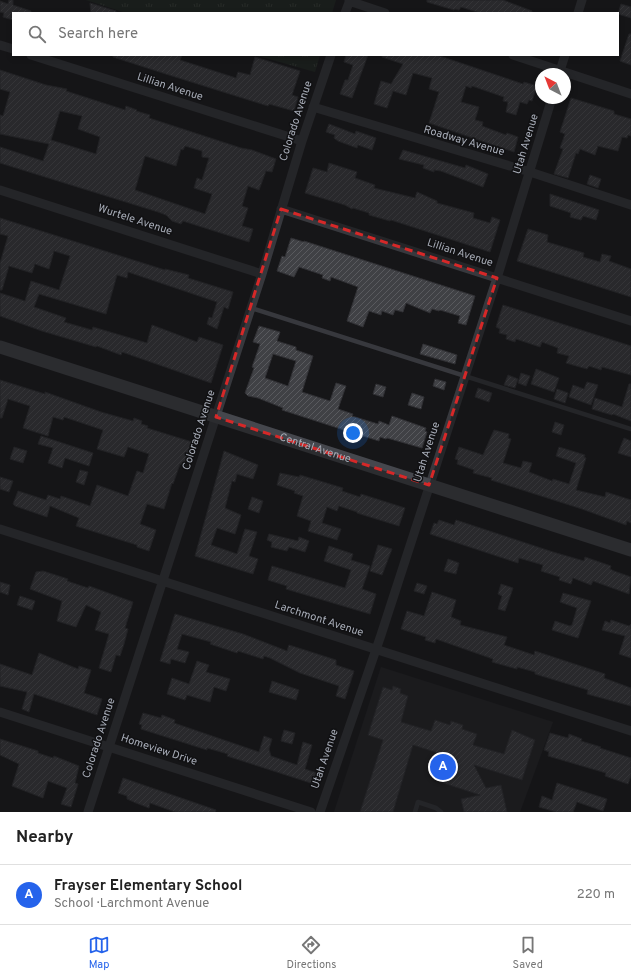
<!DOCTYPE html>
<html lang="en">
<head>
<meta charset="utf-8">
<style>
	body { margin:0; font-family:Overpass,sans-serif; background:#f6f6f6; color:#222 }
	.compass { position:absolute; left:535px; top:68px; width:36px; height:36px; border-radius:50%; background:#fff; box-shadow:0 2px 6px #0003; rotate:318deg }
	.you { position:absolute; left:353px; top:433px; width:14px; height:14px; margin:-10px; border:3px solid #fff; border-radius:50%; background:#1a73e8; box-shadow:0 0 0 6px #1a73e833 }
	.badge { display:grid; place-items:center; width:26px; height:26px; border-radius:50%; background:#2563eb; color:#fff; font-size:13px; font-weight:700 }
	.pin { position:absolute; translate:-50% -50%; border:2px solid #fff; box-shadow:0 1px 4px #0006 }
	.list { margin:0; padding:0; list-style:none }
	h2 { display:flex; justify-content:space-between; align-items:center; height:52px; margin:0; padding:0 16px; font-size:17px }
	h2 small { font-size:13px; font-weight:400; color:#767676 }
	.list li { display:grid; grid-template-columns:26px 1fr auto; gap:12px; align-items:center; box-sizing:border-box; height:60px; padding:0 16px; border-top:1px solid #e0e0e0 }
	.list b { display:block; font-size:15px; white-space:nowrap }
	.list p { margin:0; font-size:13px; white-space:nowrap; color:#767676 }
	.list em { font-size:13px; font-style:normal; color:#767676 }
	.icon { flex:none; width:22px; height:22px; fill:none; stroke:currentColor; stroke-width:2; stroke-linecap:round; stroke-linejoin:round }
	.map { position:relative; flex:none; width:631px; height:812px; overflow:hidden }
	.search { position:absolute; background:#fff; box-shadow:0 2px 6px #0003; left:12px; right:12px; top:12px; height:44px; display:flex; align-items:center; gap:10px; box-sizing:border-box; padding:0 14px; border-radius:0px; color:#767676; font-size:15px }
	.sheet { height:112px; background:#fff }
	nav { display:flex; justify-content:space-around; align-items:center; box-sizing:border-box; height:56px; border-top:1px solid #e0e0e0; background:#fff; font-size:11px; color:#767676 }
	nav a { display:grid; justify-items:center; gap:2px }
	nav .on { color:#2563eb }
	.map>svg:first-child { display:block }
	.built { fill:#222225 }
	.park { fill:url(#park-tufts) }
	.building { fill:url(#building-hatch); stroke:#303034; fill-rule:evenodd }
	.lines { fill:none; stroke-linecap:round; stroke-linejoin:round }
	.lane { stroke:#37383d; stroke-width:4.5 }
	.street { stroke:#37383d; stroke-width:9 }
	.secondary { stroke:#45474d; stroke-width:13 }
	.marked { fill:none; stroke:#d62828; stroke-width:3; stroke-dasharray:8 5; stroke-linejoin:round }
	.labels { text-anchor:middle; dominant-baseline:central; stroke-width:3; stroke-linejoin:round; paint-order:stroke }
	.street-label { font-size:11px; fill:#a8adb8; stroke:#111113 }
</style>
</head>
<body>
<div class="map">
<svg width="631" height="812" viewBox="0 0 631 812">
	<defs>
		<pattern id="park-tufts" width="24" height="20" patternUnits="userSpaceOnUse"><rect width="24" height="20" fill="#1e261f"/><path d="M3 7l-1-3M5 7V3M7 7l1-3M15 17l-1-3M17 17v-4M19 17l1-3" fill="none" stroke="#3c433d"/></pattern>
		<pattern id="building-hatch" width="6" height="6" patternUnits="userSpaceOnUse"><rect width="6" height="6" fill="#404145"/><path d="M-1 1l2-2M0 6l6-6M5 7l2-2" fill="none" stroke="#595a5e"/></pattern>
	</defs>
	<rect width="100%" height="100%" fill="#161618"/>
	<path class="built" d="M381,667l172,55 -33,90h-186z"/>
	<path class="park" d="M86,0h250l-4,13h-206z
		M255,55h65l-5,17z"/>
	<path class="building" d="M9,0h4v5l18,6v2h-18v7l-10,-3 1,-4 -4,-1v-11l8,3z
		M427,0h76l29,11v2h-52l-19,-6 -2,3 -4,-1 -1,1 -27,-8z
		M90,3l26,8v2h-25z
		M621,4l10,3v11l-13,-4z
		M629,34h2v31l-11,-4z
		M113,55h69l-2,5 56,18 2,-6 12,3 5,-18 45,14 -8,24 6,2 -4,14 -25,-7 -1,2 -99,-31 -56,-18z
		M346,55h22l-16,43 -12,-4 5,-14h3l5,-15 -9,-3z
		M382,55h55l86,29 1,-2 13,4 -5,15 -3,-1 -2,4 -7,-2 -4,13 -10,-3 2,-10 -5,-1 1,-4 -32,-11 -1,2 -5,-2 -5,16 18,5 -4,13 8,2 -1,4 24,9 1,-2 11,4 -4,15 -85,-29 10,-31 -10,-3 3,-11 -19,-5 -7,22 -13,-4 -6,17 -13,-4 7,-23 10,3 12,-20 -21,-7z
		M0,70l46,15 21,4 -1,2 59,19 1,-4 11,4 -1,1 14,4 -1,3 92,30 11,2 24,9 -4,13 -6,-1 -7,19 -11,-4 -6,20 6,2 -6,18 11,3 -4,13 -66,-21 -2,3 -9,-3 -6,-6 -8,-3 -158,-49v-16l43,14 6,-17 -49,-10v-19l3,1 7,-24 -10,-3zM60,111l22,5 -4,13 22,8 -4,17 -45,-14zM185,146l17,5v6l7,1 -7,22 -5,-2 -3,10 18,6 -7,20 -70,-24 10,-34 31,10 5,-17 2,1z
		M571,98l43,13v3l17,5v17l-3,-1 -1,3 -5,-1 -4,14 -20,-5 -3,9 -15,-6 -2,5 -2,-1 -8,25 -14,-4 9,-25 -3,-1 5,-14 -5,-2z
		M329,124l26,10 1,-3 20,7 -4,12 -14,-5 -1,3 -19,-7 -4,-3 1,-3 -9,-3z
		M403,150l62,18 1,-3 22,9 -5,13 -42,-16 -7,-1v2l-11,-4 1,-3 -25,-6z
		M329,163l28,9 -2,6 20,7 -1,3 41,10 2,-6 20,9v2l37,10 -1,5 17,5 2,-6 8,3 -10,32 -99,-32 -1,1 -21,-6v-2l-16,-5 -1,1 -7,-4 -40,-12 8,-25 14,4z
		M590,175l11,4 -3,9 -11,-4z
		M550,194l49,16 -3,10 -13,-4 -2,4 -11,-3 1,-4 -21,-7z
		M0,218l165,52v-1l24,6 -1,3 45,14 -5,17 -4,-2 -7,22 -10,-5 2,-7 3,1 5,-16 -89,-30 -1,6 -10,-3 -11,39 -67,-20 -5,13 32,11 -2,4 28,8 1,-3 54,16 5,-18 45,17 2,-5 24,8 -12,38 -89,-31 -1,3 -24,-9 -1,1 -54,-16 -42,-15v-23l25,8 6,-20 28,9 11,-34 -16,-5 -5,18 -14,-5 -3,9 -23,-7 -7,24h-2v-27l8,-27 -8,-2z
		M528,229l20,6 -1,7 37,11 -1,4 17,5 2,-8 9,2 -2,5 22,8v28l-114,-36z
		M291,238l13,4v-1l171,55 -9,29 -8,-2 2,-7 -20,-6 -1,1 -7,-2 -2,4 -24,-10 -3,9 -8,-2 -2,5 -11,-4 -1,4 -12,-4 -6,16 -16,-6 11,-34 -27,-10 -1,4 -8,-3 1,-3 -24,-8 -5,10 -17,-6 5,-15 3,1z
		M503,305l128,41v29l-29,-8 -1,3 -12,-4 -2,3 -21,-6 3,-7 -12,-3 1,-5 -16,-6 -2,5 -24,-8 -1,3 -9,-3 1,-4 -8,-2 1,-4 -4,-2z
		M259,326l21,6 -3,9 19,6v3l17,6 -11,36 28,9 6,-18 10,3 -8,23 15,5 -1,2 26,8 1,-3 10,4 3,-9 34,12 -1,3 2,1 -5,16 -35,-10 -1,1 -6,-2 -1,4 -32,-10 -65,-21 1,-2 -25,-10 -10,-2 -3,-3 9,-25 -2,-1 8,-23 -7,-2zM273,354l23,7 -8,25 -23,-8z
		M423,344l34,11 -2,9 -35,-10z
		M536,369l23,9 -5,14 -23,-8z
		M521,373l9,3 -4,10 -8,-3z
		M508,375l10,4 -3,9 -11,-3z
		M435,379l11,3 -2,8 -11,-4z
		M0,380l45,14v-2l56,20 32,9 1,-3 8,3 -1,3 7,2 -1,2 45,14 -7,23 -5,-1 -7,20 -1,-1 -8,26 -17,-5 -7,20 16,6 -7,21 -12,-4v-2l-61,-19 3,-8 -29,-12 -3,11 -32,-11 -2,-2 5,-13 28,9 2,-5 12,4 1,-3 29,10 7,-21 31,11 9,-25 6,2 6,-19 -21,-7 -4,10 -27,-8 6,-19 -39,-13 -1,3 -10,-3 -5,19 -25,-8 7,-22 -22,-7 -6,19h-2z
		M587,382l11,3 -7,20 -22,-8 4,-12 11,4z
		M376,384l10,3 -3,10 -10,-3z
		M629,384h2v37l-18,-7 -1,1 -20,-6 3,-11 27,9z
		M478,388l14,5 -3,9 -14,-5z
		M557,389l11,4 -3,10 -11,-4z
		M412,393l12,4 -3,12 -13,-4z
		M555,422l9,3 -3,10 -9,-3z
		M494,430l15,4 -1,4 3,1 -8,24 18,5 2,-7 9,2 -3,9 23,9 1,-2 16,5 7,-21 -20,-7 3,-9 26,8 -1,2 2,1 -10,32 29,7 1,-5 25,8v23l-4,-2 -1,4 -44,-16 -91,-29 1,-2 -19,-5 1,-3 -17,-6 1,-4 -3,-1 4,-12 24,8z
		M41,436l52,17 -4,13 -24,-8 -3,10 -14,-5 5,-15 -15,-4z
		M624,438l7,3v16l-13,-4z
		M14,447l13,4 -4,12 -13,-4z
		M224,451l34,14 -5,14 -16,-5 -2,8 -3,-1 -7,27 16,7 -6,19 -18,-6 -6,17 26,9 8,-25 12,3 -8,24 9,3 -5,15 -58,-18z
		M80,470l8,2 -4,13 -8,-3z
		M280,473l19,4 1,-2 43,13 -1,3 18,6 1,-3 44,14 -6,18 -42,-13v-1l-18,-6 -2,5 -10,-4 -5,16 19,6 -4,11 -29,-9 3,-10 -14,-5 6,-20 -9,-3 1,-2 -18,-6z
		M0,477l13,4 -4,11 -9,-3z
		M252,497l11,4 -4,12 -11,-4z
		M439,520l15,5 2,-5 97,32 31,9 1,-4 26,9 -1,3 4,2 17,6 -2,17 -36,-13 -2,4 -18,-7 -2,6 -12,-4 1,-3 -19,-6 2,-6 -24,-7 -1,5 -88,-29 4,-11 3,1z
		M269,534l29,7 1,-4 10,4 -4,11 -16,-5 -2,4 -16,-4 1,-5 -5,-2z
		M378,545l14,4 -10,26 -12,-4z
		M329,546l24,8 -2,6 19,6 -8,23 14,5 -6,20 -84,-25 1,-3 -19,-6 4,-14 73,22 6,-18 -27,-9z
		M448,559l11,4 -3,11 -12,-3z
		M43,571l25,8 -1,2 21,7 1,-2 44,16 -8,26 3,1 -4,15 -4,12 -4,-1 -5,17 -12,-4 10,-34 -14,-4 6,-18 -15,-7 -10,22 -19,-6 5,-20 -32,-12 6,-17z
		M0,582l10,3 -2,10 -8,-3z
		M417,583l10,3 -3,8 -10,-3z
		M501,584l12,4 -8,23 -7,-2 4,-13 -4,-2z
		M432,592l24,8 -5,17 10,4 -1,4 47,12 -3,8 30,10 1,-4 70,23 -1,4 27,10v18l-44,-12 1,-4 -53,-16v-2l-18,-5v2l-25,-7 1,-3 -57,-20 -1,4 -10,-3 1,-3 -25,-8 6,-18 17,5z
		M563,593l28,8 -13,37 -26,-8 3,-9 15,5 2,-1 5,-17 -17,-6z
		M20,596l15,5 -3,9 -15,-5z
		M175,614l68,20 44,17 2,-6 47,15v5l18,6 -9,28 -9,-3 3,-10 -39,-13 -30,-15 -6,-2 -1,3 -25,-8 -1,2 -27,-9 1,-2 -29,-8 -5,15 12,3 -4,11 -14,-4 -1,5 -10,-3z
		M611,620l18,6 2,-2v34l-12,-4 6,-18 -23,-6 3,-9 5,2z
		M39,653l39,16 1,-3 12,4 -7,23 18,6 -5,16 -63,-21 -5,18 -7,-3 5,-17 -27,-6v-22l32,11z
		M197,661l12,4 -3,7 24,7 -4,12 -12,-4 -4,15 -23,-7 -2,5 -18,-6 5,-16 17,6z
		M272,681l27,9 -3,10 -27,-8z
		M393,686l8,3 -1,4 8,3 -7,26 30,9 4,-11 15,5 1,-4 12,4 -1,4 15,5 -4,11 31,9 8,-24 23,10 -13,40 -48,-15 12,23 15,-3 6,27h-43l-3,-13 19,-4 -37,-12 3,-7 -10,-3 5,-19 -28,-9 -20,67h-33l23,-72 -15,-5 15,-48 9,3z
		M143,713l18,5 1,-3 13,5 -1,3 85,29 5,-16 8,3 -3,10 2,7 26,9 6,-23 9,3 -7,24 15,5 -3,11 -90,-29 1,-2 -21,-6v2l-66,-21 1,-4 -3,-1z
		M284,730l11,3 -3,11 -11,-3z
		M550,733l18,5 1,-4 13,5 -1,2 20,6 -1,1 31,10v18l-3,8 -23,-8 1,-3 -58,-17 1,-4 -5,-2z
		M0,739l38,12v2l15,5 1,-2 25,10 -4,17 3,1 -7,23 -10,-3 6,-16 -19,-7 -5,17 -31,-12 7,-22 -19,-9z
		M123,778l93,32 -1,2h-40l-25,-9 -1,5 -13,-5 -9,-4v-3l-9,-3z
		M557,783l50,16 -4,12 -26,-9 -4,10h-17l-17,-5 3,-11 10,4z"/>
	<g class="lines">
		<path class="lane" d="M251,308l380,121
			M415,812l3,-10 18,6 5,4"/>
		<path class="street" d="M349,1l36,12
			M345,13l5,-13
			M578,13l4,-13
			M0,45l13,4
			M31,55l271,86
			M513,55l118,39
			M559,74l6,-19
			M313,107l217,65 101,33
			M0,190l262,84
			M281,209l350,112
			M0,529l631,202
			M0,712l311,100
			M88,812l174,-538 40,-133 29,-86
			M320,812l61,-177 116,-357 55,-180"/>
		<path class="secondary" id="s1" d="M0,347l631,203"/>
	</g>
	<path d="M0 0H631V812H0ZM281,209l216,69 -68,207 -213,-68z" fill="#161618" fill-opacity=".55" fill-rule="evenodd"/>
	<path class="marked" d="M281,209l216,69 -68,207 -213,-68z"/>
	<g class="labels">
		<g class="street-label">
			<text transform="translate(170 87) rotate(18)">Lillian Avenue</text>
			<text transform="translate(296 121) rotate(-72)">Colorado Avenue</text>
			<text transform="translate(464 141) rotate(16)">Roadway Avenue</text>
			<text transform="translate(526 144) rotate(-73)">Utah Avenue</text>
			<text transform="translate(135 220) rotate(18)">Wurtele Avenue</text>
			<text transform="translate(460 253) rotate(18)">Lillian Avenue</text>
			<text transform="translate(199 430) rotate(-72)">Colorado Avenue</text>
			<text stroke="none"><textPath href="#s1" startOffset="331">Central Avenue</textPath></text>
			<text transform="translate(427 452) rotate(-72)">Utah Avenue</text>
			<text transform="translate(319 619) rotate(18)">Larchmont Avenue</text>
			<text transform="translate(99 738) rotate(-72)">Colorado Avenue</text>
			<text transform="translate(159 750) rotate(18)">Homeview Drive</text>
			<text transform="translate(325 759) rotate(-71)">Utah Avenue</text>
		</g>
	</g>
</svg>
<svg class="compass" viewBox="-18 -18 36 36"><path d="M0-13l5 13h-10z" fill="#e53935"/><path d="M0 13l5-13h-10z" fill="#767676"/></svg>
<div class="you"></div>
<div class="pin badge" style="left:443px;top:767px">A</div>
<div class="search"><svg class="icon" aria-label="search" viewBox="0 0 24 24"><circle cx="10" cy="10" r="6"/><path d="M15 15l6 6"/></svg>Search here</div>
</div>
<section class="sheet">
<h2>Nearby<small></small></h2>
<ul class="list">
<li><span class="badge">A</span><div><b>Frayser Elementary School</b><p>School · Larchmont Avenue</p></div><em>220 m</em></li>
</ul>
</section>
<nav>
<a class="on"><svg class="icon" aria-label="map" viewBox="0 0 24 24"><path d="M3 6l6-2 6 2 6-2v14l-6 2-6-2-6 2zM9 4v14M15 6v14"/></svg>Map</a>
<a><svg class="icon" aria-label="directions" viewBox="0 0 24 24"><path d="M12 3l9 9-9 9-9-9zM9 14v-3h6M13 9l2 2-2 2"/></svg>Directions</a>
<a><svg class="icon" aria-label="saved" viewBox="0 0 24 24"><path d="M7 4h10v16l-5-4-5 4z"/></svg>Saved</a>
</nav>
</body>
</html>
